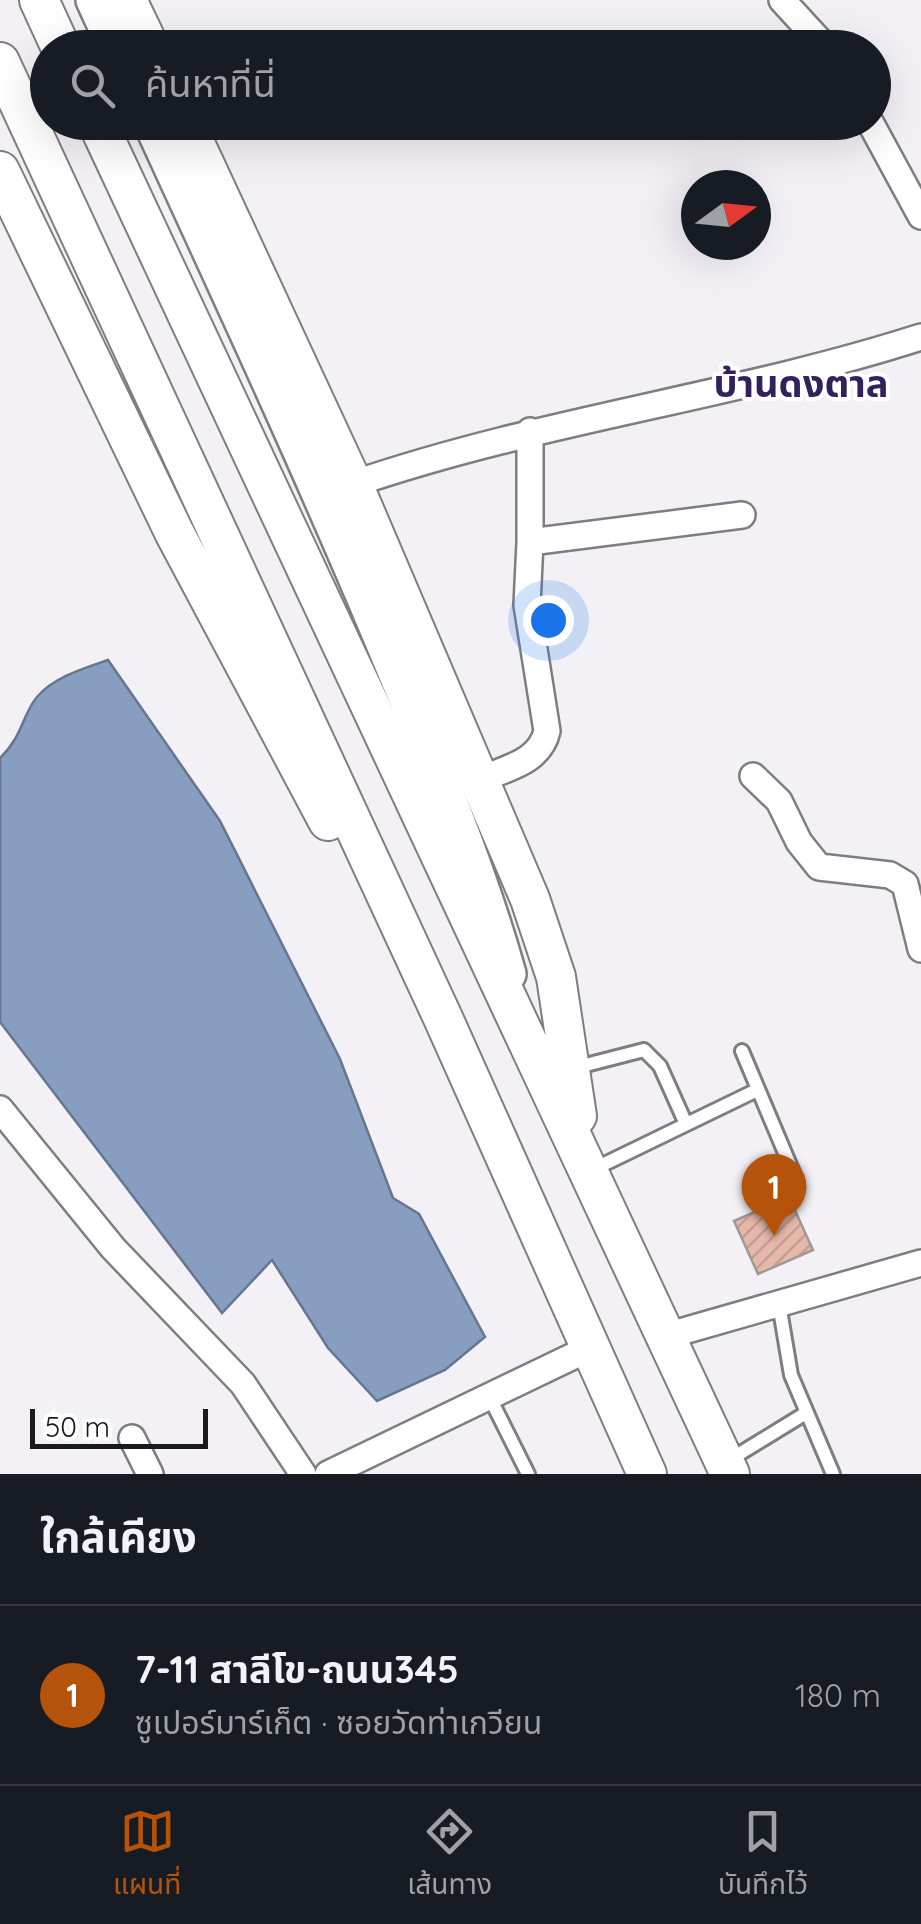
<!DOCTYPE html>
<html lang="th">
<head>
<meta charset="utf-8">
<style>
	body { margin:0; font-family:Quicksand,"Noto Sans Thai",sans-serif; background:#242831; color:#f1f3f6 }
	.compass { position:absolute; left:681px; top:170px; width:90px; height:90px; border-radius:50%; background:#171b24; box-shadow:0 10px 40px #0002; rotate:75deg }
	.scale { position:absolute; left:30px; bottom:25px; width:178px; box-sizing:border-box; padding-left:10px; border:5px solid #1a191b; border-top:0; font-size:28px; line-height:35px; white-space:nowrap; color:#1a191b; -webkit-text-stroke:8px #fff; paint-order:stroke }
	.you { position:absolute; left:548px; top:620px; width:35px; height:35px; margin:-25px; border:8px solid #fff; border-radius:50%; background:#1a73e8; box-shadow:0 0 0 15px #1a73e833 }
	.badge { display:grid; place-items:center; width:65px; height:65px; border-radius:50%; background:#b45309; color:#fff; font-size:32px; font-weight:700 }
	.pin { position:absolute; translate:-50% -82px; filter:drop-shadow(0 2px 5px #0008) }
	.pin::after { content:''; position:absolute; top:52px; width:35px; height:30px; background:inherit; clip-path:polygon(0 0,100% 0,50% 100%) }
	.list { margin:0; padding:0; list-style:none }
	h2 { display:flex; justify-content:space-between; align-items:center; height:130px; margin:0; padding:0 40px; font-size:42px }
	h2 small { font-size:32px; font-weight:400; color:#9ea1a6 }
	.list li { display:grid; grid-template-columns:65px 1fr auto; gap:30px; align-items:center; box-sizing:border-box; height:180px; padding:0 40px; border-top:2px solid #363941 }
	.list b { display:block; font-size:38px; white-space:nowrap }
	.list p { margin:0; font-size:32px; white-space:nowrap; color:#9ea1a6 }
	.list em { font-size:32px; font-style:normal; color:#9ea1a6 }
	.icon { flex:none; width:55px; height:55px; fill:none; stroke:currentColor; stroke-width:2; stroke-linecap:round; stroke-linejoin:round }
	.map { position:relative; flex:none; width:921px; height:1474px; overflow:hidden }
	.search { position:absolute; background:#171b24; box-shadow:0 10px 40px #0002; left:30px; right:30px; top:30px; height:110px; display:flex; align-items:center; gap:25px; box-sizing:border-box; padding:0 35px; border-radius:55px; color:#9ea1a6; font-size:38px }
	.sheet { height:310px; background:#171b24 }
	nav { display:flex; justify-content:space-around; align-items:center; box-sizing:border-box; height:140px; border-top:2px solid #363941; background:#171b24; font-size:28px; color:#9ea1a6 }
	nav a { display:grid; justify-items:center; gap:5px }
	nav .on { color:#b45309 }
	.map>svg:first-child { display:block }
	.water { fill:#879ec1; stroke:#66768f; stroke-width:2.5 }
	.building { fill:url(#building-hatch); stroke:#9e9997; stroke-width:2.5 }
	.lines { fill:none; stroke-linecap:round; stroke-linejoin:round }
	.service-casing { stroke:#807d81; stroke-width:18 }
	.minor-casing { stroke:#807d81; stroke-width:30 }
	.secondary-casing { stroke:#807d81; stroke-width:40 }
	.primary-casing { stroke:#807d81; stroke-width:42 }
	.service { stroke:#fff; stroke-width:12 }
	.minor { stroke:#fff; stroke-width:25 }
	.secondary { stroke:#fff; stroke-width:35 }
	.primary { stroke:#fff; stroke-width:38 }
	.labels { text-anchor:middle; dominant-baseline:central; stroke-width:8; stroke-linejoin:round; paint-order:stroke }
	.quarter-label { font-size:38px; font-weight:bold; fill:#33215b; stroke:#fff }
</style>
</head>
<body>
<div class="map">
<svg width="921" height="1474" viewBox="0 0 921 1474">
	<defs>
		<pattern id="building-hatch" width="6" height="6" patternUnits="userSpaceOnUse" patternTransform="scale(2.5)"><rect width="6" height="6" fill="#e6b8a9"/><path d="M-1 1l2-2M0 6l6-6M5 7l2-2" fill="none" stroke="#c59e91"/></pattern>
	</defs>
	<rect width="100%" height="100%" fill="#f4f1f6"/>
	<path class="water" d="M108,660l112,161 120,238 53,139 26,16 66,123 -40,33 -68,31 -49,-53 -56,-88 -50,53 -222,-291v-264c23,-22 22,-43 37,-61 17,-20 48,-29 71,-37z"/>
	<path class="building" d="M789,1197l24,53 -55,24 -24,-53z"/>
	<g class="lines">
		<defs>
			<path id="service" d="M742,1051l51,121
				M574,1068l70,-18 16,16 26,58
				M592,1170l165,-80
				M779,1304l12,71 42,99
				M490,1398l38,76
				M726,1462l80,-49"/>
			<path id="minor" d="M782,0l44,48
				M870,122l51,94
				M530,431v111
				M353,484c187,-64 381,-87 568,-147
				M753,776l26,25 20,41 20,25 71,8 15,9 16,65
				M481,779c26,-11 59,-17 66,-48l-20,-126 3,-63 212,-27
				M0,1109l113,139 130,136 60,90
				M666,1336l255,-73
				M132,1438l18,36
				M328,1474l262,-126"/>
			<path id="secondary" d="M94,0l22,48
				M151,122c78,170 157,340 229,512 47,112 95,223 128,340"/>
			<path id="primary" d="M39,0l22,48
				M127,0l23,48
				M0,62l443,956 204,456
				M97,122l633,1352
				M185,122l168,362 177,415 26,78 21,139
				M0,171l174,361 154,289"/>
		</defs>
		<use href="#service" class="service-casing"/>
		<use href="#minor" class="minor-casing"/>
		<use href="#secondary" class="secondary-casing"/>
		<use href="#primary" class="primary-casing"/>
		<use href="#service" class="service"/>
		<use href="#minor" class="minor"/>
		<use href="#secondary" class="secondary"/>
		<use href="#primary" class="primary"/>
	</g>
	<g class="labels">
		<g class="quarter-label">
			<text x="801" y="383">บ้านดงตาล</text>
		</g>
	</g>
</svg>
<svg class="compass" viewBox="-18 -18 36 36"><path d="M0-13l5 13h-10z" fill="#e53935"/><path d="M0 13l5-13h-10z" fill="#9ea1a6"/></svg>
<div class="scale">50 m</div>
<div class="you"></div>
<div class="pin badge" style="left:774px;top:1236px">1</div>
<div class="search"><svg class="icon" aria-label="search" viewBox="0 0 24 24"><circle cx="10" cy="10" r="6"/><path d="M15 15l6 6"/></svg>ค้นหาที่นี่</div>
</div>
<section class="sheet">
<h2>ใกล้เคียง<small></small></h2>
<ul class="list">
<li><span class="badge">1</span><div><b>7-11 สาลีโข-ถนน345</b><p>ซูเปอร์มาร์เก็ต · ซอยวัดท่าเกวียน</p></div><em>180 m</em></li>
</ul>
</section>
<nav>
<a class="on"><svg class="icon" aria-label="map" viewBox="0 0 24 24"><path d="M3 6l6-2 6 2 6-2v14l-6 2-6-2-6 2zM9 4v14M15 6v14"/></svg>แผนที่</a>
<a><svg class="icon" aria-label="directions" viewBox="0 0 24 24"><path d="M12 3l9 9-9 9-9-9zM9 14v-3h6M13 9l2 2-2 2"/></svg>เส้นทาง</a>
<a><svg class="icon" aria-label="saved" viewBox="0 0 24 24"><path d="M7 4h10v16l-5-4-5 4z"/></svg>บันทึกไว้</a>
</nav>
</body>
</html>
